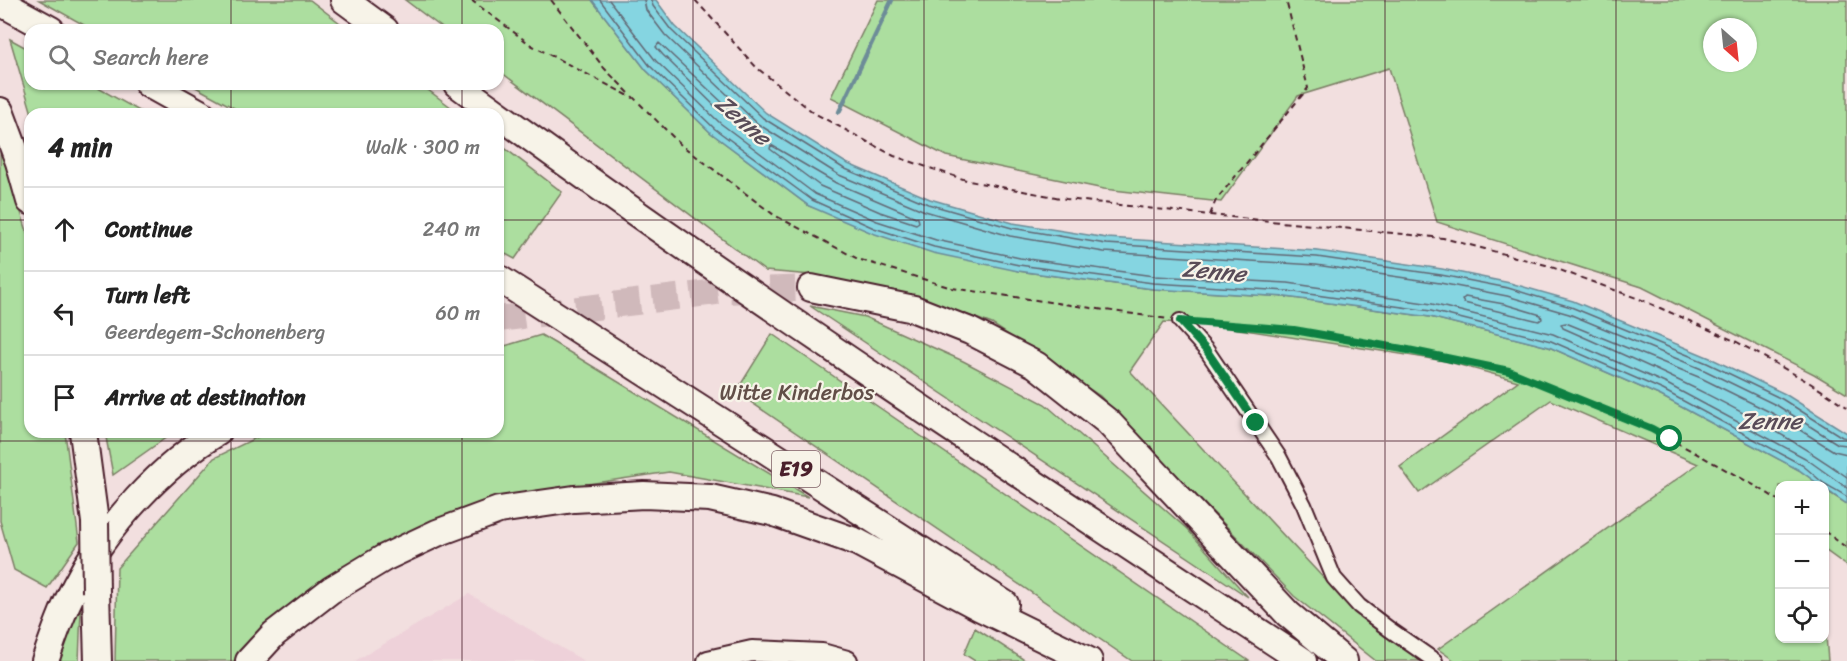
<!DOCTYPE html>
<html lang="en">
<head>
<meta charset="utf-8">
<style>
	body { margin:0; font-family:Sriracha,sans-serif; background:#f2f2f2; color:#222 }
	.controls { position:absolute; right:18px; bottom:18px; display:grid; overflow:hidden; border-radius:12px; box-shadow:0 2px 4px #0004 }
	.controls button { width:54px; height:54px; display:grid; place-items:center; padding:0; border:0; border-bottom:2px solid #e0e0e0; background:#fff; color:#222; font:30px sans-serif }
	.compass { position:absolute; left:1703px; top:18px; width:54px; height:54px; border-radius:50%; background:#fff; box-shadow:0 2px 4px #0004; rotate:153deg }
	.stop { position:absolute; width:18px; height:18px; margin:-14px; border:4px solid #0b8043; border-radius:50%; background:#fff }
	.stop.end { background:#0b8043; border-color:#fff; box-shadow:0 2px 6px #0008 }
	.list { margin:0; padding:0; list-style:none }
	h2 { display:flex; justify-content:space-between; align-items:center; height:78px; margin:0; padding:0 24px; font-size:26px }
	h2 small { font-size:20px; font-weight:400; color:#767676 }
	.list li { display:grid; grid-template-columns:39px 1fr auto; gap:18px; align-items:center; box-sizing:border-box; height:84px; padding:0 24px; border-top:2px solid #e0e0e0 }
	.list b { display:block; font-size:22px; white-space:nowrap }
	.list p { margin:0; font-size:20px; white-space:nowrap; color:#767676 }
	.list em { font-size:20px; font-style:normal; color:#767676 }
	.icon { flex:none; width:33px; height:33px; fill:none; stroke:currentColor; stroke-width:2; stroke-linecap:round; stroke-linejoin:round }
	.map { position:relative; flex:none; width:1847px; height:661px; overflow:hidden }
	.search { position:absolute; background:#fff; box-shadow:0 2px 4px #0004; left:24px; top:24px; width:480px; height:66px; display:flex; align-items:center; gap:15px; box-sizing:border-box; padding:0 21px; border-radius:18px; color:#767676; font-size:22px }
	.panel { position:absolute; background:#fff; box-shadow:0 2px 4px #0004; left:24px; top:108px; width:480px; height:330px; border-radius:18px }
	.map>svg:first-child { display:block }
	.built { fill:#eed1d9 }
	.green { fill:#acde9f; stroke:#7b7e65; stroke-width:1.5; fill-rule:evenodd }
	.water { fill:#85d5e1; stroke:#6d8c98; stroke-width:1.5 }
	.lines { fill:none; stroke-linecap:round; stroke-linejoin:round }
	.shore { stroke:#626874; stroke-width:1.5 }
	.stream { stroke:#6d8c98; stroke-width:4.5 }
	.highway-tunnel { stroke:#d0b9bb; stroke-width:26; stroke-dasharray:26 13; stroke-linecap:butt }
	.street-casing { stroke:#4a1f2b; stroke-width:18 }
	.secondary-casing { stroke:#4a1f2b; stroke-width:24 }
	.highway-casing { stroke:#4a1f2b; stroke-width:30 }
	.path { stroke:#4a1f2b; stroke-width:2; stroke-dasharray:6 4.5; stroke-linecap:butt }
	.street { stroke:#f7f3e8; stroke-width:14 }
	.secondary { stroke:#f7f3e8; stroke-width:20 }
	.highway { stroke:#f7f3e8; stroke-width:26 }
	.highway-bridge-casing { stroke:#4a1f2b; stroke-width:30; stroke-linecap:butt }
	.highway-bridge { stroke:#f7f3e8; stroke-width:26 }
	.route { stroke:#0b8043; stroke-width:8 }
	.grid { fill:none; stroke:#4a1f2b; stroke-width:1.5; stroke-opacity:0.55 }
	.labels { text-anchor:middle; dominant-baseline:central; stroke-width:4.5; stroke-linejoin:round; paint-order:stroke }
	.shield { fill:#f7f3e8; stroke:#7e5f64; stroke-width:1.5 }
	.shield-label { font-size:21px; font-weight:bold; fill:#4a1f2b }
	.park-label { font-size:22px; fill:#624f48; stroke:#f7f3e8 }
	.water-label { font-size:24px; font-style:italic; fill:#594c58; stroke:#f7f3e8 }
</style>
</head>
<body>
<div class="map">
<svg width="1847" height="661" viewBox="0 0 1847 661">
	<rect width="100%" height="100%" fill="#f2dfdf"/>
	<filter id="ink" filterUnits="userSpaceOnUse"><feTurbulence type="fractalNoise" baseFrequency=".0167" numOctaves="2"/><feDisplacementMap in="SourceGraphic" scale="12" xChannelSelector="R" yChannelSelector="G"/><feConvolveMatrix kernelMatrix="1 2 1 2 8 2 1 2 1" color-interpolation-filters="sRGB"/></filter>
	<g filter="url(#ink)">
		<path class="built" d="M469,594l115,67h-229z"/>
		<path class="green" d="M39,0h271l39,30h-256z
			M405,0h187l54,70 65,63 98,73 209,65 135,18 133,8 144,20 119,30 112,49 138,74 21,15 -40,1v152h44l1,-15 3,38h-373l-17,-12 260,-185 -147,-64 -132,93 -19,-26 118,-86 -72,-20 -239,-37 -43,-2 -34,49 215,230 22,21 54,39h-45l-82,-65 -194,-200 -108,-72 -74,-27 -106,-22 -47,-4 -267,-201v-40h-53z
			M878,0h969v394l-33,-20 -172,-87 -205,-65 -48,-154 -91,28 -77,106 -117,-13 -158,-33 -115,-59zM1712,27h36v36h-36z
			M10,39l20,11v34h61l54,30h-113z
			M190,84h230l40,30h-215z
			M498,143l64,49 -47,67 -17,-9z
			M0,145l30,96v191h35l14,110 -32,46 -33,-18 -14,-49z
			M810,306l55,11 98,44 82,43 142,125 61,68z
			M772,334l477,327h-117l-396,-269z
			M541,335l267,162 -139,-25 -170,25 -153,70 -100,77 -12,17h-119l2,-93 97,-110 54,-26h230v-84z
			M105,432h69l-61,43z
			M1824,489l23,15v62l-22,-16z
			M81,610l-2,51h-23l19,-48z
			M975,628l51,33h-51l-11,-7z"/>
		<path class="water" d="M592,0h64l19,26 91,87 80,50 84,36 83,24 94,15 211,13 124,18 68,14 63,18 137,57 75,36 62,39v71l-22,-15 -1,-3 -4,-1 -21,-15 -138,-74 -112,-49 -119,-30 -144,-20 -133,-8 -135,-18 -85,-18 -61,-20 -63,-27 -98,-73 -65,-63z"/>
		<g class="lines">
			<path class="shore" d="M600,0l50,66 65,63 97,71 62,28 60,19 85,18 134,18 134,8 144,20 120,30 112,49 139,75c7,5 18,16 23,19 7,4 15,8 22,13
				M609,0l47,61 64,62 95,71 62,27 59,19 84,18 134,18 134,7 144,21 121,30 114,50 138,74 42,30
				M644,0l2,10 19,25 93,89 81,51 86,36 85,25 94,16 212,13 124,18 67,13 62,18 135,56 74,36 60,38 9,1
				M651,0l2,6 18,24 92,88 80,50 85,36 84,24 94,16 211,13 124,18 67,13 63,19 136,56 75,36 60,38 5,1
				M659,43l82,77v4l-4,1 -12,-9 -62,-61 -7,-8z
				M771,145l65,38 82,35 1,4 -3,2 -36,-12 -60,-26 -50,-37z
				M1465,297l39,7 37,11 1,4 -3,2 -75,-18 -2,-3z
				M1847,454l-13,-3 -60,-37 -73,-36 -135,-55 -5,1 2,4c98,43 197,87 284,149"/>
			<path class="stream" d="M839,112l53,-112"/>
			<path class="highway-tunnel" d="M498,319l227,-28 86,-3"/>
			<defs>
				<path id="street" d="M1180,321l27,30 72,106 25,48 30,73 25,28 30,23 46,32"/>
				<path id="secondary" d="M708,661l44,-10 70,3 25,7"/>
				<path id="highway" d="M344,0l41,30
					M0,2l51,28
					M148,84l54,30
					M457,84c275,203 561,389 846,577
					M0,111l19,51 11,39
					M498,278l507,326
					M811,288l103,21 56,22 66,34 72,57 180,192 56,47
					M83,432l12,90
					M96,592l2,69
					M45,661c9,-26 18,-52 31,-76 29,-58 86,-120 142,-153
					M249,661l25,-27 57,-44 53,-32 53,-25 62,-23 75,-11 70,-4 66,3 62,14 85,30 122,65 110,54"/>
			</defs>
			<use href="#street" class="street-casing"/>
			<use href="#secondary" class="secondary-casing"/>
			<use href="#highway" class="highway-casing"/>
			<path class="path" d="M471,0l60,45 102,53
				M551,0l53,68 76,76 94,71 84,44 94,29 216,31
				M695,0l62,68 57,45 80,43 75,25 97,18 144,16 233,23 103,27 96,35 95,42 73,41 37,24
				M1210,215l6,-15 92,-112 -22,-88
				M1201,322l93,8 115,20 100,21 143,58 107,59 21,13
				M1824,531l23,17"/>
			<use href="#street" class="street"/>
			<use href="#secondary" class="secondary"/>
			<use href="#highway" class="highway"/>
			<defs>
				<path id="highway-bridge" d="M95,522l1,70"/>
			</defs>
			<use href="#highway-bridge" class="highway-bridge-casing"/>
			<use href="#highway-bridge" class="highway-bridge"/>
		</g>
	</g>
	<g class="lines" filter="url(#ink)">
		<path class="route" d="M1256,423l-49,-72 -27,-30 114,9 114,20 101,21 143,58 18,10"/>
	</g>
	<path class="grid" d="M231,0v30M462,0v30M693,0v661M924,0v661M1154,0v661M1385,0v661M1616,0v661M231,84v30M462,84v30M0,220h30M498,220h1349M231,432v229M462,432v229M0,441h1847"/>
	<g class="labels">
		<rect class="shield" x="772" y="451" width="48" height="36" rx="4.5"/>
		<g class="shield-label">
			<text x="796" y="469">E19</text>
		</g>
		<g class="park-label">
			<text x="797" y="392">Witte Kinderbos</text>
		</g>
		<g class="water-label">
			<text transform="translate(743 120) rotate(41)">Zenne</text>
			<text transform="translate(1214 271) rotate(5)">Zenne</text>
			<text x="1770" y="421">Zenne</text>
		</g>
	</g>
</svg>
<div class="controls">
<button>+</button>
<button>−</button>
<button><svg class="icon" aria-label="locate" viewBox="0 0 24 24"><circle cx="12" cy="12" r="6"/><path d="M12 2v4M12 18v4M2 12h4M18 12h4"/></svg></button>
</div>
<svg class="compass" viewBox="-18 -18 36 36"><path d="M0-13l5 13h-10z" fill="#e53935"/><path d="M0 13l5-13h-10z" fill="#767676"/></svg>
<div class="stop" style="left:1670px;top:439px"></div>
<div class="stop end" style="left:1256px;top:423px"></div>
<div class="search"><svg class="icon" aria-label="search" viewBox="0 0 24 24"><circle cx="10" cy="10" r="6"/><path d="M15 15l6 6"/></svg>Search here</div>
<section class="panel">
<h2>4 min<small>Walk · 300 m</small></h2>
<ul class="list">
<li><svg class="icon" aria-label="ahead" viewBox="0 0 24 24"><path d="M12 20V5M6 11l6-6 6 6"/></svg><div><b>Continue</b></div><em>240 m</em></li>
<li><svg class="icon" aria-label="left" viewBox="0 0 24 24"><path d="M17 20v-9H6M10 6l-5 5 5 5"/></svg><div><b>Turn left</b><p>Geerdegem-Schonenberg</p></div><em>60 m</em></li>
<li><svg class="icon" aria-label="arrive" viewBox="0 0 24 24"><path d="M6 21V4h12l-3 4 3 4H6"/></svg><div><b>Arrive at destination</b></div></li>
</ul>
</section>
</div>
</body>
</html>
